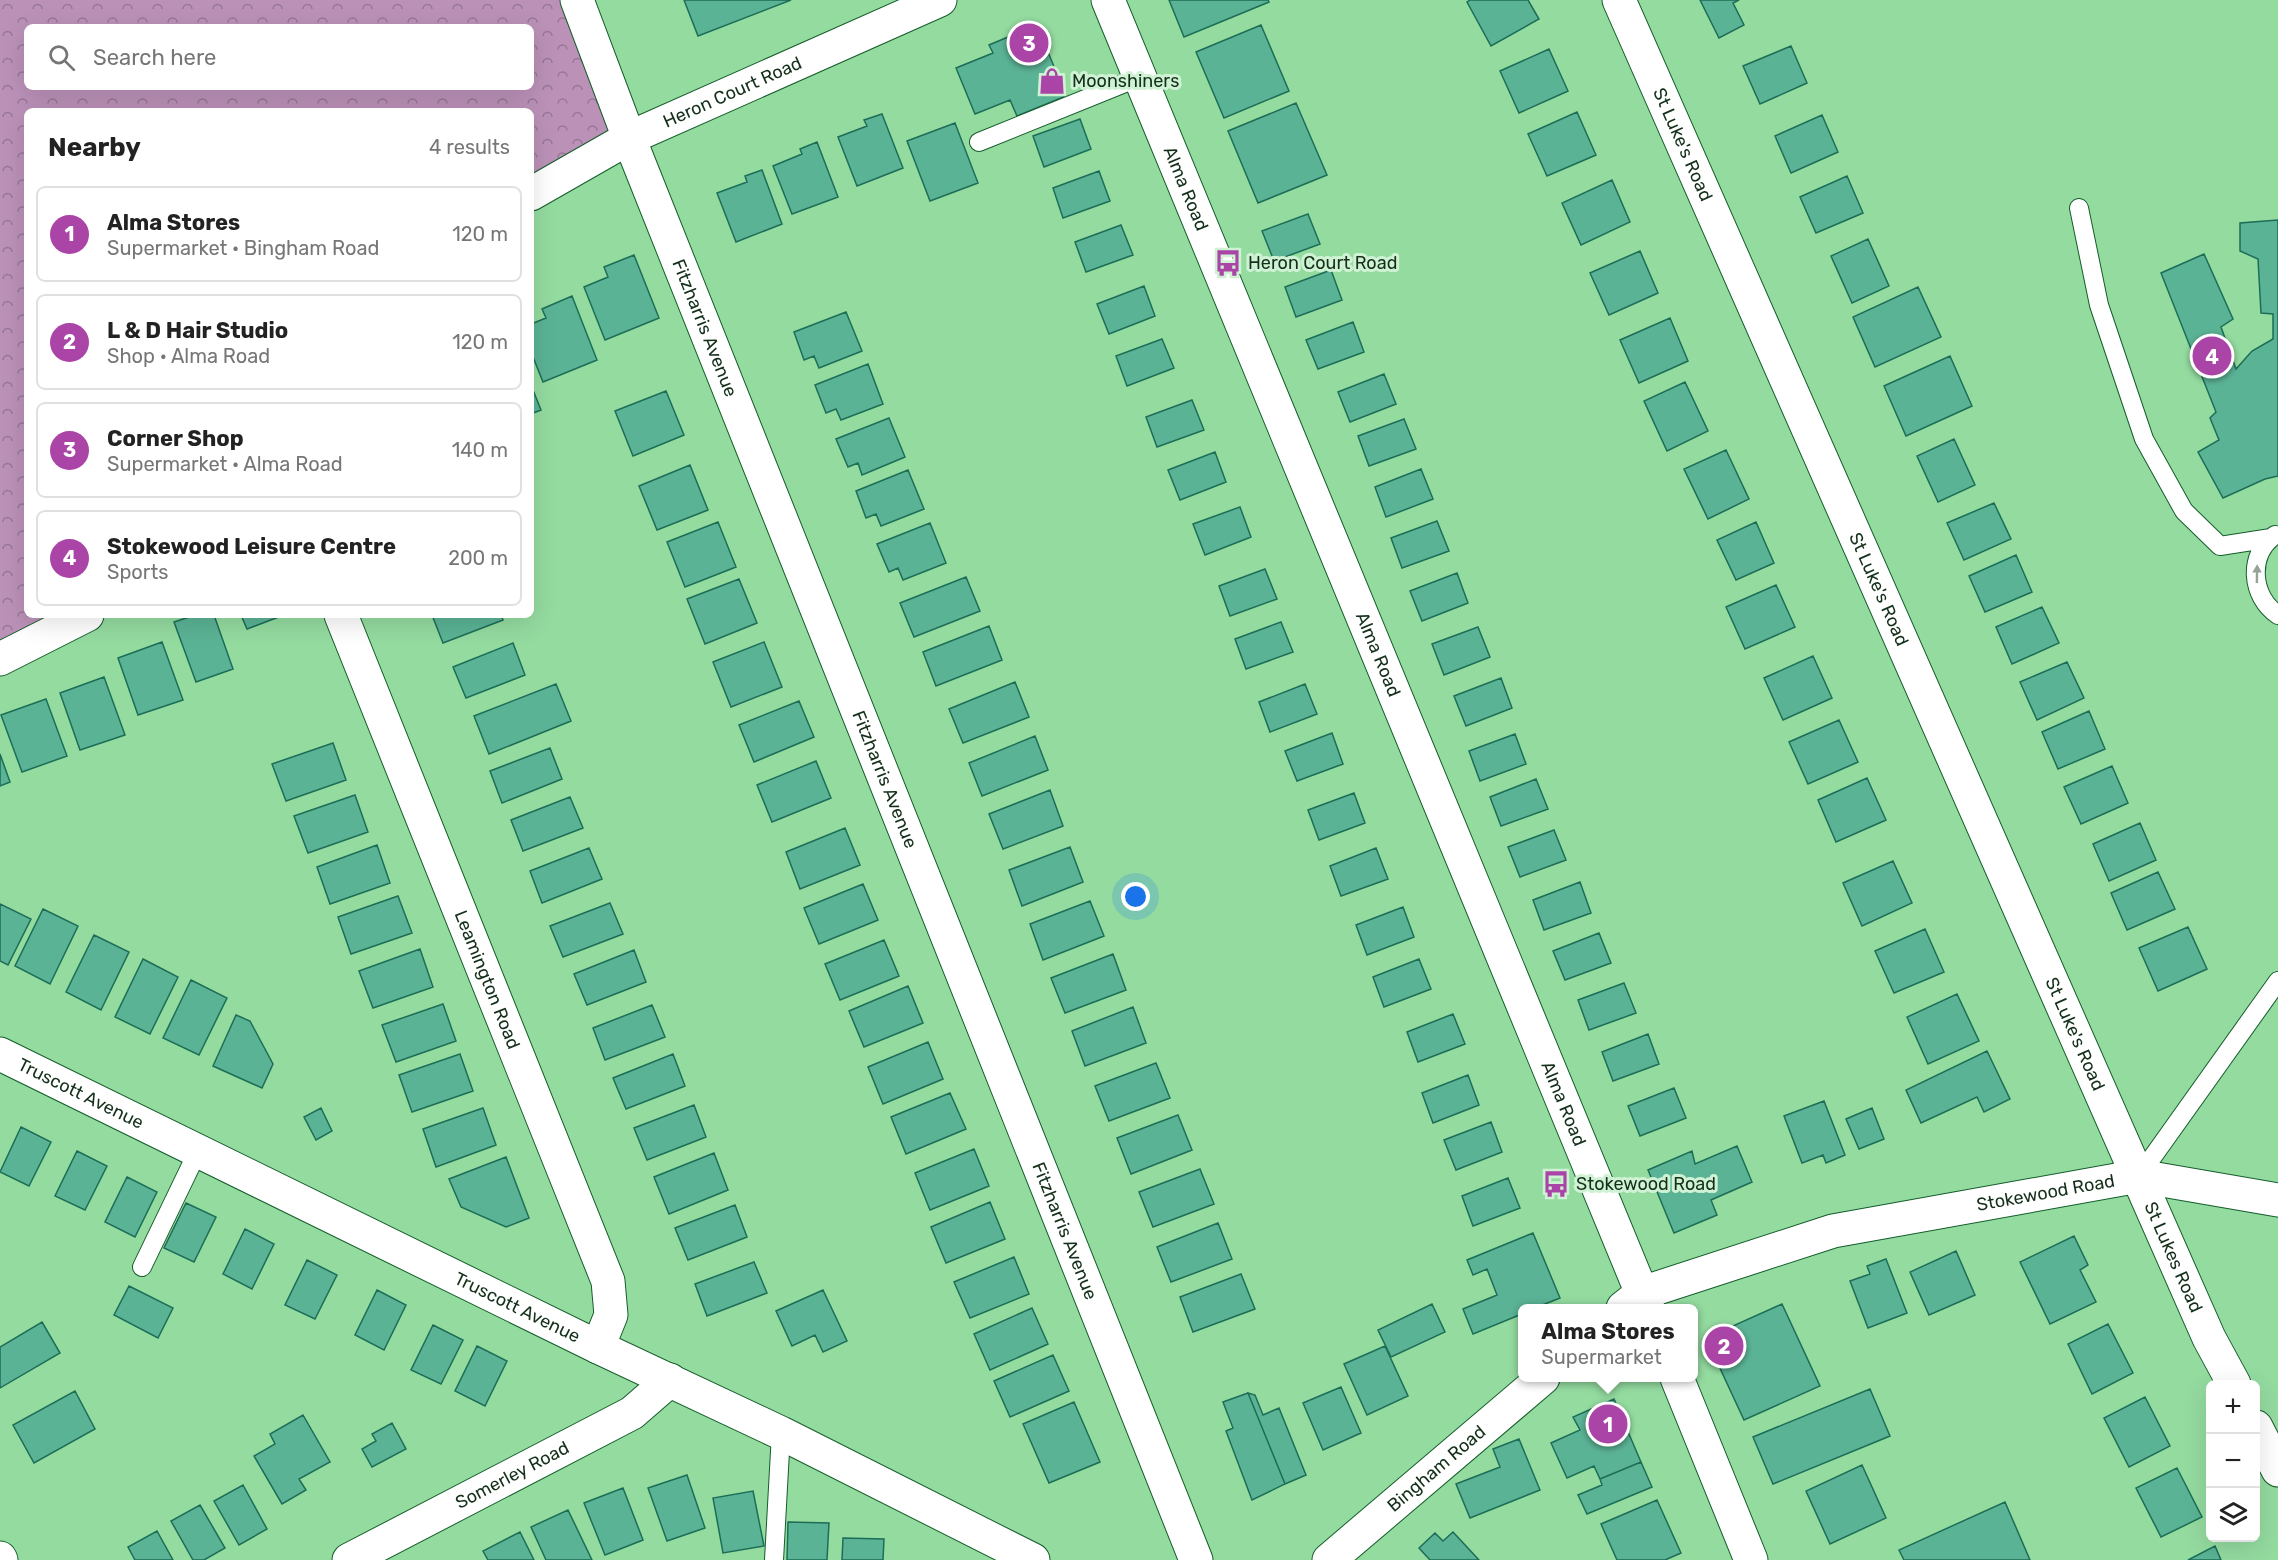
<!DOCTYPE html>
<html lang="en">
<head>
<meta charset="utf-8">
<style>
	body { margin:0; font-family:Rubik,sans-serif; background:#f2f2f2; color:#222 }
	.controls { position:absolute; right:18px; bottom:18px; display:grid; overflow:hidden; border-radius:9px; box-shadow:0 6px 24px #0002 }
	.controls button { width:54px; height:54px; display:grid; place-items:center; padding:0; border:0; border-bottom:2px solid #e0e0e0; background:#fff; color:#222; font:30px sans-serif }
	.you { position:absolute; left:1136px; top:897px; width:21px; height:21px; margin:-15px; border:4px solid #fff; border-radius:50%; background:#1a73e8; box-shadow:0 0 0 9px #1a73e833 }
	.badge { display:grid; place-items:center; width:39px; height:39px; border-radius:50%; background:#aa44a7; color:#fff; font-size:20px; font-weight:700 }
	.pin { position:absolute; translate:-50% -50%; border:3px solid #fff; box-shadow:0 2px 6px #0006 }
	.popup { position:absolute; left:1518px; top:1304px; width:180px; height:78px; box-sizing:border-box; display:grid; place-content:center; border-radius:9px; background:#fff; filter:drop-shadow(0 2px 4px #0005); font-size:20px; white-space:nowrap; color:#767676 }
	.popup b { font-size:22px; color:#222 }
	.popup::after { content:''; position:absolute; left:50%; top:100%; margin-left:-12px; border:12px solid transparent; border-top-color:#fff }
	.list { margin:0; padding:0; list-style:none }
	h2 { display:flex; justify-content:space-between; align-items:center; height:78px; margin:0; padding:0 24px; font-size:26px }
	h2 small { font-size:20px; font-weight:400; color:#767676 }
	.list li { display:grid; grid-template-columns:39px 1fr auto; gap:18px; align-items:center; box-sizing:border-box; height:96px; margin:0 12px 12px; padding:0 12px; border:2px solid #e0e0e0; border-radius:9px }
	.list b { display:block; font-size:22px; white-space:nowrap }
	.list p { margin:0; font-size:20px; white-space:nowrap; color:#767676 }
	.list em { font-size:20px; font-style:normal; color:#767676 }
	.icon { flex:none; width:33px; height:33px; fill:none; stroke:currentColor; stroke-width:2; stroke-linecap:round; stroke-linejoin:round }
	.map { position:relative; flex:none; width:2278px; height:1560px; overflow:hidden }
	.search { position:absolute; background:#fff; box-shadow:0 6px 24px #0002; left:24px; top:24px; width:510px; height:66px; display:flex; align-items:center; gap:15px; box-sizing:border-box; padding:0 21px; border-radius:9px; color:#767676; font-size:22px }
	.panel { position:absolute; background:#fff; box-shadow:0 6px 24px #0002; left:24px; top:108px; width:510px; height:510px; border-radius:9px }
	.map>svg:first-child { display:block }
	.forest { fill:url(#forest-crowns); fill-rule:evenodd }
	.building { fill:#5bb395; stroke:#1c6e56; stroke-width:1.5 }
	.lines { fill:none; stroke-linecap:round; stroke-linejoin:round }
	.service-casing { stroke:#145d2a; stroke-width:20 }
	.minor-casing { stroke:#145d2a; stroke-width:35 }
	.primary-casing { stroke:#145d2a; stroke-width:35 }
	.service { stroke:#fff; stroke-width:18 }
	.minor { stroke:#fff; stroke-width:33 }
	.primary { stroke:#fff; stroke-width:33 }
	.oneway { fill:#95a298 }
	.labels { text-anchor:middle; dominant-baseline:central; stroke-width:6; stroke-linejoin:round; paint-order:stroke }
	.poi-label { font-size:18px; fill:#14301a; stroke:#d0f2d4; text-anchor:start }
	.street-label { font-size:18px; fill:#14301a; stroke:#d0f2d4 }
</style>
</head>
<body>
<div class="map">
<svg width="2278" height="1560" viewBox="0 0 2278 1560">
	<defs>
		<pattern id="forest-crowns" width="20" height="18" patternUnits="userSpaceOnUse" patternTransform="scale(1.5)"><rect width="20" height="18" fill="#bb91b8"/><path d="M2 6a3 3 0 1 1 6 0M12 15a3 3 0 1 1 6 0" fill="none" stroke="#977795"/></pattern>
	</defs>
	<rect width="100%" height="100%" fill="#94dba0"/>
	<path class="forest" d="M0,0h577l52,138 -98,56v-83h-504v504h60l-87,44zM27,27h504v60h-504z"/>
	<path class="building" d="M684,0h107l-93,36z
		M1169,0h99l1,2 -85,35z
		M1470,0h58l11,19 -48,27 -24,-44z
		M1700,0h39l-6,3 11,22 -25,13z
		M1037,25l29,71 -49,20 -7,-16 -35,14 -19,-46 37,-15 -4,-8z
		M1261,25l28,66 -65,27 -28,-66z
		M1791,46l16,37 -47,21 -17,-38z
		M1549,49l19,42 -49,22 -19,-42z
		M1296,103l31,72 -69,28 -30,-72z
		M1577,112l19,43 -49,21 -19,-42z
		M882,114l21,54 -46,18 -19,-49 29,-11 -3,-6z
		M1822,115l16,37 -47,21 -16,-37z
		M1080,119l11,30 -47,18 -11,-31z
		M955,123l23,60 -48,18 -23,-60z
		M817,142l21,55 -46,17 -19,-48 29,-12 -2,-5z
		M762,170l20,54 -46,18 -19,-49 30,-11 -2,-6z
		M1099,171l11,30 -47,17 -10,-30z
		M1847,176l16,37 -47,20 -16,-36z
		M1612,180l18,42 -49,23 -19,-42z
		M1308,214l12,30 -46,17 -12,-30z
		M2278,220v256l-13,3 -42,19 -25,-46 21,-12 -9,-22 6,-6 -55,-139 43,-19 29,65 -12,8 15,42 16,-18 21,-12v-25l-12,-1 -3,-54 -18,-8v-28z
		M1121,225l12,30 -47,17 -11,-30z
		M1868,239l21,47 -37,17 -21,-47z
		M1640,251l18,42 -49,22 -19,-42z
		M634,255l25,63 -54,22 -21,-53 24,-10 -4,-10z
		M1331,270l11,30 -46,17 -11,-30z
		M1144,286l11,30 -46,18 -12,-30z
		M1918,287l23,50 -66,30 -22,-50z
		M572,296l25,64 -54,22 -12,-30v-28l15,-6 -4,-9z
		M846,312l16,39 -43,17 -5,-12 -10,4 -10,-28z
		M1670,318l18,43 -49,22 -19,-43z
		M1353,322l11,30 -46,17 -12,-29z
		M1162,339l12,29 -47,18 -11,-30z
		M1950,356l22,50 -66,30 -22,-50z
		M868,364l15,40 -42,16 -5,-11 -10,4 -11,-28z
		M1384,374l12,30 -46,18 -12,-30z
		M1685,382l23,49 -41,20 -23,-50z
		M531,385l10,25 -10,4z
		M666,391l18,44 -51,21 -18,-45z
		M1192,400l12,30 -47,17 -11,-30z
		M889,418l16,39 -43,18 -4,-12 -10,4 -12,-28z
		M1404,419l12,30 -47,17 -11,-30z
		M1954,439l21,46 -37,17 -21,-46z
		M1726,450l23,49 -41,20 -24,-50z
		M1215,452l11,30 -46,18 -12,-30z
		M690,465l18,45 -51,20 -18,-44z
		M1421,469l12,30 -47,18 -11,-30z
		M908,470l16,39 -43,17 -5,-12 -10,4 -10,-27z
		M1994,503l17,36 -47,21 -17,-37z
		M1240,507l11,30 -46,18 -12,-31z
		M1437,521l12,30 -47,17 -11,-30z
		M718,522l18,45 -51,20 -18,-45z
		M1756,522l18,41 -38,17 -19,-40z
		M930,523l16,40 -43,17 -5,-12 -9,4 -12,-28z
		M2016,555l16,37 -47,20 -16,-36z
		M1265,569l12,30 -47,17 -11,-30z
		M1457,573l11,30 -46,18 -12,-30z
		M966,577l14,34 -66,26 -14,-34z
		M739,579l18,44 -52,21 -18,-45z
		M1776,585l19,42 -50,22 -19,-42z
		M2042,607l17,36 -47,21 -16,-37z
		M195,615h19l19,54 -37,13 -22,-60z
		M241,615h43l-37,14z
		M432,615h69l2,5 -60,23z
		M1281,622l12,30 -47,17 -11,-30z
		M989,626l13,34 -66,26 -13,-34z
		M1478,627l12,30 -46,18 -12,-31z
		M162,642l21,58 -45,15 -20,-57z
		M764,642l18,45 -51,20 -18,-45z
		M513,643l12,32 -59,23 -13,-31z
		M1813,656l19,42 -49,22 -19,-42z
		M2067,662l17,36 -47,22 -17,-38z
		M104,677l21,58 -45,15 -20,-57z
		M1501,678l11,30 -46,18 -12,-30z
		M1015,682l14,35 -66,26 -14,-34z
		M556,684l15,37 -82,33 -15,-38z
		M1305,684l12,30 -47,18 -11,-30z
		M46,699l21,57 -45,16 -21,-57z
		M799,701l15,36 -60,25 -15,-37z
		M2089,711l16,38 -47,20 -16,-37z
		M1839,720l19,42 -50,22 -19,-42z
		M1332,733l11,31 -46,17 -12,-30z
		M1515,734l11,30 -46,17 -11,-30z
		M1035,736l13,34 -66,26 -13,-33z
		M333,743l13,37 -60,21 -14,-37z
		M550,748l12,31 -60,24 -12,-32z
		M0,754l10,28 -10,4z
		M816,761l15,37 -59,24 -15,-37z
		M2112,766l16,37 -47,21 -17,-37z
		M1867,778l19,42 -50,22 -18,-42z
		M1536,779l12,30 -47,17 -11,-29z
		M1050,790l13,36 -60,23 -14,-35z
		M1354,793l11,30 -46,17 -11,-30z
		M355,795l13,37 -60,21 -14,-37z
		M570,797l13,31 -60,23 -12,-31z
		M2140,823l16,37 -47,21 -16,-37z
		M845,828l15,37 -60,24 -14,-37z
		M1554,830l12,30 -46,17 -12,-30z
		M377,845l13,38 -60,21 -13,-37z
		M1070,847l13,35 -61,24 -13,-36z
		M589,848l13,31 -60,24 -12,-32z
		M1376,848l12,31 -47,17 -11,-30z
		M1893,861l19,42 -50,23 -19,-43z
		M2158,872l17,37 -48,21 -16,-37z
		M1580,882l11,31 -47,17 -11,-30z
		M863,884l15,36 -59,24 -15,-36z
		M398,896l14,37 -61,21 -13,-37z
		M1090,901l14,35 -61,24 -13,-36z
		M610,903l13,31 -60,23 -13,-31z
		M0,904l31,15 -23,46 -8,-4z
		M1403,907l11,30 -47,18 -11,-30z
		M43,909l35,17 -28,58 -35,-18z
		M2188,927l19,42 -49,22 -19,-43z
		M1925,929l19,43 -50,21 -19,-42z
		M1599,933l12,30 -46,17 -12,-29z
		M94,935l35,17 -28,58 -35,-18z
		M884,940l15,36 -59,24 -15,-36z
		M420,949l13,38 -60,21 -14,-37z
		M634,950l12,32 -59,23 -13,-31z
		M1113,954l13,36 -61,23 -14,-35z
		M143,959l35,18 -28,57 -35,-17z
		M1419,959l12,30 -47,18 -11,-30z
		M191,980l36,18 -28,57 -36,-17z
		M1624,983l12,30 -47,17 -11,-30z
		M908,986l15,37 -59,24 -15,-36z
		M1957,994l22,47 -51,23 -21,-47z
		M443,1004l13,37 -60,21 -14,-37z
		M652,1005l13,32 -60,23 -12,-32z
		M1133,1007l13,36 -61,23 -13,-35z
		M1453,1014l12,30 -47,18 -11,-30z
		M236,1015l14,6 23,43 -11,24 -49,-22z
		M1648,1034l11,30 -46,17 -11,-29z
		M928,1042l15,37 -60,25 -15,-37z
		M1987,1051l23,48 -26,13 -7,-15 -56,26 -15,-33z
		M460,1054l13,37 -61,21 -13,-37z
		M673,1054l12,32 -59,23 -13,-31z
		M1156,1063l14,35 -61,23 -14,-35z
		M1468,1075l11,30 -46,18 -11,-30z
		M1674,1088l12,30 -46,18 -12,-30z
		M950,1093l16,36 -60,25 -15,-37z
		M1824,1101l21,54 -19,8 -3,-8 -21,8 -18,-47z
		M694,1105l12,32 -59,23 -13,-32z
		M321,1108l11,23 -16,9 -12,-23z
		M483,1108l13,37 -60,22 -13,-38z
		M1872,1108l12,31 -25,10 -13,-30z
		M1178,1115l14,35 -61,24 -14,-36z
		M1491,1122l11,30 -46,18 -12,-30z
		M21,1127l30,15 -22,44 -29,-14z
		M1737,1146l15,36 -41,18 6,15 -43,18 -26,-63 44,-19 3,13z
		M974,1149l15,37 -59,24 -15,-37z
		M77,1151l30,15 -22,44 -30,-14z
		M714,1153l14,37 -59,24 -15,-37z
		M506,1157l23,61 -23,9 -45,-20 -12,-28z
		M1200,1169l14,35 -61,23 -14,-35z
		M127,1177l30,15 -22,45 -30,-15z
		M1508,1178l12,30 -47,18 -11,-30z
		M990,1202l15,37 -59,24 -15,-36z
		M186,1203l30,14 -22,45 -30,-14z
		M735,1205l12,32 -59,23 -13,-32z
		M1218,1223l14,36 -61,23 -14,-35z
		M245,1229l29,15 -22,45 -29,-15z
		M1533,1233l27,65 -25,10h-13v6l-49,20 -10,-25 34,-14 -10,-26 -14,6 -6,-15z
		M2074,1236l14,29 -8,5 16,32 -46,22 -30,-62z
		M1956,1251l19,44 -46,20 -19,-43z
		M1014,1257l15,37 -59,24 -16,-36z
		M1886,1259l21,54 -39,15 -18,-47 20,-7 -3,-8z
		M307,1260l30,15 -22,44 -30,-14z
		M754,1262l13,31 -60,23 -12,-32z
		M1241,1274l14,35 -62,23 -13,-35z
		M129,1286l44,22 -15,30 -44,-23z
		M377,1290l29,15 -22,45 -29,-15z
		M823,1290l24,51 -24,11 -8,-17 -23,11 -16,-35z
		M1432,1304l13,28 -54,25 -13,-27z
		M1782,1304l38,82 -76,34 -38,-82z
		M1032,1308l16,36 -58,26 -16,-36z
		M42,1322l18,31 -60,35v-41z
		M2108,1324l25,49 -41,21 -24,-50z
		M433,1325l30,15 -22,44 -30,-14z
		M477,1346l30,15 -22,45 -30,-15z
		M1385,1346l23,50 -41,19 -23,-51z
		M1053,1355l16,36 -59,26 -16,-36z
		M1341,1387l20,46 -38,17 -20,-47z
		M1870,1389l20,47 -117,48 -20,-47z
		M75,1391l20,38 -61,34 -21,-38z
		M1248,1393l7,2 8,20 16,-7 27,67 -21,9z
		M1248,1393l37,91 -33,16 -26,-69 7,-3 -10,-26z
		M2145,1397l25,49 -41,21 -25,-49z
		M1614,1399l27,63 -41,17 -6,-13 -27,12 -16,-35 29,-13 -7,-13z
		M1074,1402l26,60 -51,21 -26,-59z
		M303,1415l27,47 -31,17 7,11 -24,14 -28,-48 21,-12 -5,-10z
		M392,1423l14,26 -34,18 -10,-18 14,-8 -4,-7z
		M1519,1439l21,51 -70,28 -14,-34 44,-17 -7,-18z
		M1641,1462l11,25 -65,27 -9,-19 24,-10 -2,-6z
		M1862,1465l24,53 -56,26 -24,-53z
		M2177,1468l25,49 -41,20 -25,-49z
		M687,1475l18,53 -38,13 -19,-53z
		M243,1485l24,44 -28,16 -25,-44z
		M623,1488l20,52 -38,15 -21,-52z
		M753,1491l11,55 -41,7 -10,-55z
		M1657,1500l24,53 -16,7h-48l-16,-36z
		M2005,1502l25,58h-126l-5,-10z
		M200,1505l25,43 -21,12h-11l-22,-39z
		M568,1510l24,50h-46l-15,-33z
		M788,1522l41,1 -2,37h-40z
		M157,1531l16,29h-38l-7,-13z
		M520,1532l14,28h-46l-5,-9z
		M1453,1532l26,28h-49l-11,-12 16,-15 8,8z
		M843,1538l41,1 -1,21h-41z
		M2215,1546l6,14h-33z"/>
	<g class="lines">
		<defs>
			<path id="service" d="M979,142l161,-65
				M2079,208l20,97 45,134 40,72 36,35 51,-8
				M2275,535c-28,20 -24,62 3,80
				M2139,1176l139,-195
				M142,1267l56,-116
				M774,1560l7,-127"/>
			<g id="minor">
				<path id="s1" d="M577,0l52,138 567,1422"/>
				<path id="s2" d="M1619,0l590,1338 25,46"/>
				<path id="s3" d="M531,194l98,-56 311,-138"/>
				<path id="s4" d="M341,615l267,666 3,34 -13,32"/>
				<path d="M0,659l87,-44"/>
				<path id="s5" d="M0,1054l598,293 183,86 252,127"/>
				<path id="s6" d="M1623,1308l19,-15 191,-62 306,-55 139,24"/>
				<path d="M2256,1427l22,43"/>
				<path d="M0,1558l1,2"/>
				<path id="s7" d="M349,1560l283,-147 38,-33"/>
				<path id="s8" d="M1329,1560l214,-182"/>
			</g>
			<g id="primary">
				<path id="s9" d="M1108,0l540,1308"/>
				<path d="M1677,1378l74,182"/>
			</g>
		</defs>
		<use href="#service" class="service-casing"/>
		<use href="#minor" class="minor-casing"/>
		<use href="#primary" class="primary-casing"/>
		<use href="#service" class="service"/>
		<use href="#minor" class="minor"/>
		<use href="#primary" class="primary"/>
	</g>
	<defs><path id="oneway-solid" d="M-6-.8H1V-3.2L6.5 0L1 3.2V.8H-6Z" transform="scale(1.5)"/></defs>
	<use class="oneway" href="#oneway-solid" transform="translate(2257 574) rotate(-89)"/>
	<defs>
		<symbol id="shop-bare" viewBox="-9 -9 18 18"><path d="M-5-2.5h2.3a2.7 3.5 0 0 1 5.4 0H5L5.5 6h-11ZM-1.5-2.5h3a1.5 2.3 0 0 0-3 0Z" fill="#aa44a7" stroke="#d0f2d4" stroke-width="2.5" paint-order="stroke"/></symbol>
		<symbol id="bus-bare" viewBox="-9 -9 18 18"><path d="M-5-6H5V4H4V6H2V4H-2V6H-4V4H-5ZM-3.5-4V0h7V-4ZM-3.5 1.2v1.5H-2V1.2ZM2 1.2v1.5H3.5V1.2Z" fill="#aa44a7" stroke="#d0f2d4" stroke-width="2.5" paint-order="stroke"/></symbol>
	</defs>
	<g fill-rule="evenodd">
		<use href="#shop-bare" x="1033" y="62" width="38" height="38"/>
		<use href="#bus-bare" x="1209" y="244" width="38" height="38"/>
		<use href="#bus-bare" x="1537" y="1165" width="38" height="38"/>
	</g>
	<g class="labels">
		<g class="poi-label">
			<text x="1072" y="81">Moonshiners</text>
			<text x="1248" y="263">Heron Court Road</text>
			<text x="1576" y="1184">Stokewood Road</text>
		</g>
		<g class="street-label">
			<text stroke="none"><textPath href="#s3" startOffset="226">Heron Court Road</textPath></text>
			<text stroke="none"><textPath href="#s2" startOffset="158">St Luke's Road</textPath></text>
			<text stroke="none"><textPath href="#s9" startOffset="204">Alma Road</textPath></text>
			<text stroke="none"><textPath href="#s1" startOffset="352">Fitzharris Avenue</textPath></text>
			<text stroke="none"><textPath href="#s2" startOffset="644">St Luke's Road</textPath></text>
			<text stroke="none"><textPath href="#s9" startOffset="708">Alma Road</textPath></text>
			<text stroke="none"><textPath href="#s1" startOffset="838">Fitzharris Avenue</textPath></text>
			<text stroke="none"><textPath href="#s4" startOffset="393">Leamington Road</textPath></text>
			<text stroke="none"><textPath href="#s2" startOffset="1130">St Luke's Road</textPath></text>
			<text stroke="none"><textPath href="#s5" startOffset="90">Truscott Avenue</textPath></text>
			<text stroke="none"><textPath href="#s9" startOffset="1194">Alma Road</textPath></text>
			<text stroke="none"><textPath href="#s6" startOffset="441">Stokewood Road</textPath></text>
			<text stroke="none"><textPath href="#s1" startOffset="1324">Fitzharris Avenue</textPath></text>
			<text stroke="none"><textPath href="#s2" startOffset="1374">St Lukes Road</textPath></text>
			<text stroke="none"><textPath href="#s5" startOffset="576">Truscott Avenue</textPath></text>
			<text stroke="none"><textPath href="#s8" startOffset="141">Bingham Road</textPath></text>
			<text stroke="none"><textPath href="#s7" startOffset="184">Somerley Road</textPath></text>
		</g>
	</g>
</svg>
<div class="controls">
<button>+</button>
<button>−</button>
<button><svg class="icon" aria-label="layers" viewBox="0 0 24 24"><path d="M12 4l9 5-9 5-9-5zM3 14l9 5 9-5"/></svg></button>
</div>
<div class="you"></div>
<div class="pin badge" style="left:1608px;top:1424px">1</div>
<div class="popup"><b>Alma Stores</b>Supermarket</div>
<div class="pin badge" style="left:1724px;top:1346px">2</div>
<div class="pin badge" style="left:1029px;top:43px">3</div>
<div class="pin badge" style="left:2212px;top:356px">4</div>
<div class="search"><svg class="icon" aria-label="search" viewBox="0 0 24 24"><circle cx="10" cy="10" r="6"/><path d="M15 15l6 6"/></svg>Search here</div>
<section class="panel">
<h2>Nearby<small>4 results</small></h2>
<ul class="list">
<li><span class="badge">1</span><div><b>Alma Stores</b><p>Supermarket · Bingham Road</p></div><em>120 m</em></li>
<li><span class="badge">2</span><div><b>L &amp; D Hair Studio</b><p>Shop · Alma Road</p></div><em>120 m</em></li>
<li><span class="badge">3</span><div><b>Corner Shop</b><p>Supermarket · Alma Road</p></div><em>140 m</em></li>
<li><span class="badge">4</span><div><b>Stokewood Leisure Centre</b><p>Sports</p></div><em>200 m</em></li>
</ul>
</section>
</div>
</body>
</html>
